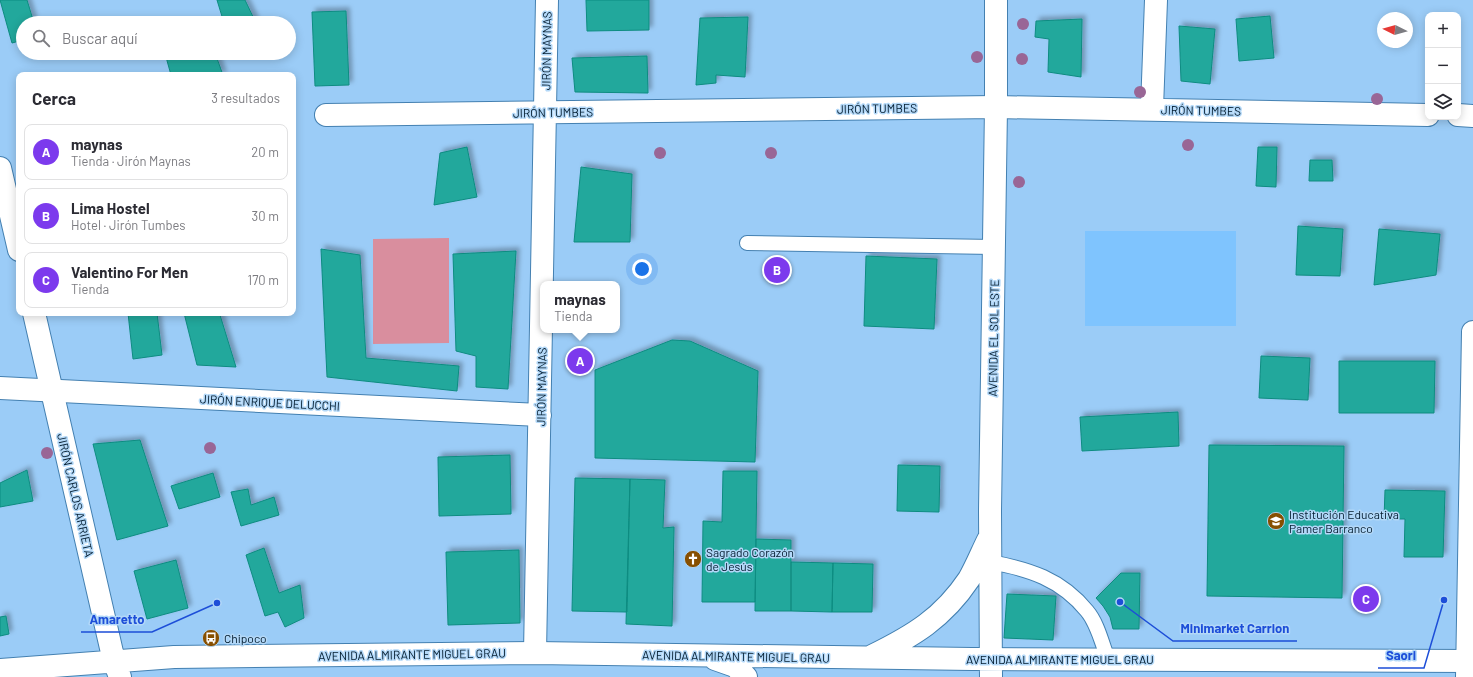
<!DOCTYPE html>
<html lang="es">
<head>
<meta charset="utf-8">
<style>
	body { margin:0; font-family:Barlow,sans-serif; background:#f7f7f7; color:#2b2b33 }
	.controls { position:absolute; right:12px; top:12px; display:grid; overflow:hidden; border-radius:8px; box-shadow:0 2px 10px #0003 }
	.controls button { width:36px; height:36px; display:grid; place-items:center; padding:0; border:0; border-bottom:1px solid #e1e1e2; background:#fff; color:#2b2b33; font:20px sans-serif }
	.compass { position:absolute; left:1377px; top:12px; width:36px; height:36px; border-radius:50%; background:#fff; box-shadow:0 2px 10px #0003; rotate:275deg }
	.you { position:absolute; left:642px; top:269px; width:14px; height:14px; margin:-10px; border:3px solid #fff; border-radius:50%; background:#1a73e8; box-shadow:0 0 0 6px #1a73e833 }
	.badge { display:grid; place-items:center; width:26px; height:26px; border-radius:50%; background:#7c3aed; color:#fff; font-size:13px; font-weight:700 }
	.pin { position:absolute; translate:-50% -50%; border:2px solid #fff; box-shadow:0 1px 4px #0006 }
	.popup { position:absolute; left:540px; top:281px; width:80px; height:52px; box-sizing:border-box; display:grid; place-content:center; border-radius:8px; background:#fff; filter:drop-shadow(0 1px 3px #0005); font-size:13px; white-space:nowrap; color:#7c7c81 }
	.popup b { font-size:15px; color:#2b2b33 }
	.popup::after { content:''; position:absolute; left:50%; top:100%; margin-left:-8px; border:8px solid transparent; border-top-color:#fff }
	.list { margin:0; padding:0; list-style:none }
	h2 { display:flex; justify-content:space-between; align-items:center; height:52px; margin:0; padding:0 16px; font-size:17px }
	h2 small { font-size:13px; font-weight:400; color:#7c7c81 }
	.list li { display:grid; grid-template-columns:26px 1fr auto; gap:12px; align-items:center; box-sizing:border-box; height:56px; margin:0 8px 8px; padding:0 8px; border:1px solid #e1e1e2; border-radius:8px }
	.list b { display:block; font-size:15px; white-space:nowrap }
	.list p { margin:0; font-size:13px; white-space:nowrap; color:#7c7c81 }
	.list em { font-size:13px; font-style:normal; color:#7c7c81 }
	.icon { flex:none; width:22px; height:22px; fill:none; stroke:currentColor; stroke-width:2; stroke-linecap:round; stroke-linejoin:round }
	.map { position:relative; flex:none; width:1473px; height:677px; overflow:hidden }
	.search { position:absolute; background:#fff; box-shadow:0 2px 10px #0003; left:16px; top:16px; width:280px; height:44px; display:flex; align-items:center; gap:10px; box-sizing:border-box; padding:0 14px; border-radius:22px; color:#7c7c81; font-size:15px }
	.panel { position:absolute; background:#fff; box-shadow:0 2px 10px #0003; left:16px; top:72px; width:280px; height:244px; border-radius:8px }
	.map>svg:first-child { display:block }
	.built { fill:#7fc4fe }
	.green { fill:#d98e9e }
	.building { fill:#24a89c; stroke:#0e8c81; filter:url(#shadow) }
	.lines { fill:none; stroke-linecap:round; stroke-linejoin:round }
	.lane-casing { stroke:#4480b1; stroke-width:16 }
	.street-casing { stroke:#4480b1; stroke-width:24 }
	.secondary-casing { stroke:#4480b1; stroke-width:24 }
	.lane { stroke:#fff; stroke-width:14 }
	.street { stroke:#fff; stroke-width:22 }
	.secondary { stroke:#fff; stroke-width:22 }
	.tree { fill:#996696 }
	.labels { text-anchor:middle; dominant-baseline:central; stroke-width:3; stroke-linejoin:round; paint-order:stroke }
	.street-label { font-size:12px; fill:#021b2e; stroke:#b3d8f8 }
	.poi-label { font-size:12px; fill:#021b2e; stroke:#b3d8f8; text-anchor:start }
	.leader { fill:none; stroke:#1d4ed8; stroke-width:1.5 }
	.callout-dot { fill:#1d4ed8; stroke:#b3d8f8; stroke-width:1.5 }
	.callout-label { font-size:13px; text-anchor:middle; font-weight:bold; fill:#1d4ed8; stroke:#b3d8f8; stroke-width:3; stroke-linejoin:round; paint-order:stroke }
</style>
</head>
<body>
<div class="map">
<svg width="1473" height="677" viewBox="0 0 1473 677">
	<defs>
		<filter id="shadow"><feDropShadow dx="3.5" dy="-3.5" stdDeviation="2" flood-color="#0004"/></filter>
	</defs>
	<rect width="100%" height="100%" fill="#9bccf7"/>
	<path class="built" d="M1085,231h151v95h-151z"/>
	<path class="green" d="M449,238v105l-76,1v-105z"/>
	<path class="building" d="M0,0h27l7,23h-11v17l-11,3z
		M217,0h28l11,23h-32z
		M586,0h63v30l-62,1z
		M346,11l3,74 -34,1 -3,-74z
		M1270,16l4,42 -35,3 -3,-42z
		M748,17l-3,60 -29,-2v8l-20,2 4,-67z
		M1082,19l-1,58 -33,-5 1,-33 -14,-2 1,-16z
		M1179,26l36,3 -5,55 -29,-3z
		M183,53h32l8,22h-52l-5,-18z
		M647,56l1,37 -73,-1 -3,-34z
		M467,147l10,50 -43,8 6,-52z
		M1258,147h19l-1,40 -20,-1z
		M1310,160h22l1,21h-24z
		M581,167l51,7 -2,68h-56z
		M1298,226l45,3 -3,47 -44,-1z
		M1379,229l61,5 -4,41 -62,10z
		M321,249l39,6 6,103 93,8 -2,25 -130,-14z
		M516,251l-8,138 -32,-2v-31l-20,-5 -3,-97z
		M866,256l71,3 -3,70 -70,-3z
		M128,313h29l5,42 -29,4z
		M184,313l36,2 16,52 -39,-2z
		M672,340l18,1 68,30 -3,91 -160,-4v-88z
		M1261,356l49,2 -2,42 -49,-2z
		M1339,361h96l-1,52h-95z
		M1178,412l1,34 -97,5 -2,-34z
		M140,440l28,86 -51,14 -24,-96z
		M1209,445l135,1 -2,152 -135,-2z
		M510,455l1,59 -72,2 -1,-59z
		M898,465l42,1 -1,46 -42,-1z
		M27,470l6,31 -33,6v-24z
		M723,471h34l-2,131h-53l1,-81 19,1z
		M213,473l7,24 -41,12 -8,-23z
		M575,478l55,1 -3,133 -55,-1z
		M630,479l35,1 -2,48 11,-1 -2,99 -46,-2z
		M248,489l3,16 23,-8 5,18 -38,11 -10,-34z
		M1385,490l60,1 -2,66h-39l1,-38h-21z
		M756,539l35,1v71h-36z
		M264,548l15,45 21,-8 4,33 -19,9 -7,-15 -13,4 -19,-61z
		M519,550l1,73 -72,2 -2,-73z
		M176,560l12,48 -41,11 -13,-48z
		M791,562l42,1 -1,49 -41,-1z
		M833,563l40,1 -1,48h-40z
		M1121,573h19l-1,56h-26l-3,-12 -7,-11 -7,-8z
		M1007,594l49,2 -3,44 -49,-2z
		M6,616l3,18 -9,2v-19z"/>
	<g class="lines">
		<defs>
			<path id="lane" d="M747,243l247,4
				M990,562c39,7 71,17 97,49 11,13 15,33 21,48"/>
			<path id="street" d="M1152,108l4,-108
				M326,115l670,-8 432,8
				M1458,115l15,1
				M0,388l540,27
				M535,653l12,-653
				M1467,677l6,-345"/>
			<path id="secondary" d="M0,168l19,82
				M34,313l80,348 6,16
				M872,656c41,-20 71,-38 97,-77 7,-12 13,-27 19,-39
				M715,659l20,7 11,11
				M0,670l174,-13 361,-4 437,6 501,2
				M991,677l-1,-166 6,-404v-107"/>
		</defs>
		<use href="#lane" class="lane-casing"/>
		<use href="#street" class="street-casing"/>
		<use href="#secondary" class="secondary-casing"/>
		<use href="#lane" class="lane"/>
		<use href="#street" class="street"/>
		<use href="#secondary" class="secondary"/>
	</g>
	<g class="tree">
		<circle cx="1023" cy="24" r="6"/>
		<circle cx="977" cy="57" r="6"/>
		<circle cx="1022" cy="59" r="6"/>
		<circle cx="1140" cy="92" r="6"/>
		<circle cx="1377" cy="99" r="6"/>
		<circle cx="1188" cy="145" r="6"/>
		<circle cx="660" cy="153" r="6"/>
		<circle cx="771" cy="153" r="6"/>
		<circle cx="1019" cy="182" r="6"/>
		<circle cx="210" cy="448" r="6"/>
		<circle cx="47" cy="453" r="6"/>
	</g>
	<defs>
		<symbol id="school-disc" viewBox="-11 -11 22 22"><circle r="9.5" fill="#874f00" stroke="#b3d8f8"/><path d="M0-5L7-2L0 1L-7-2ZM-4 1L0 2.5L4 1V4Q0 6-4 4Z" fill="#fff"/></symbol>
		<symbol id="church-disc" viewBox="-11 -11 22 22"><circle r="9.5" fill="#874f00" stroke="#b3d8f8"/><path d="M-1.2-6h2.4v3.5h3.3v2.4h-3.3V6h-2.4V-.1h-3.3v-2.4h3.3Z" fill="#fff"/></symbol>
		<symbol id="bus-disc" viewBox="-11 -11 22 22"><circle r="9.5" fill="#874f00" stroke="#b3d8f8"/><path d="M-5-6H5V4H4V6H2V4H-2V6H-4V4H-5ZM-3.5-4V0h7V-4ZM-3.5 1.2v1.5H-2V1.2ZM2 1.2v1.5H3.5V1.2Z" fill="#fff"/></symbol>
	</defs>
	<g fill-rule="evenodd">
		<use href="#school-disc" x="1266" y="511" width="20" height="20"/>
		<use href="#church-disc" x="683" y="549" width="20" height="20"/>
		<use href="#bus-disc" x="201" y="628" width="20" height="20"/>
	</g>
	<g class="labels">
		<g class="street-label">
			<text transform="translate(546 51) rotate(-89)">JIRÓN MAYNAS</text>
			<text transform="translate(877 108) rotate(-1)">JIRÓN TUMBES</text>
			<text transform="translate(1201 110) rotate(1)">JIRÓN TUMBES</text>
			<text transform="translate(553 112) rotate(-1)">JIRÓN TUMBES</text>
			<text transform="translate(993 338) rotate(-89)">AVENIDA EL SOL ESTE</text>
			<text transform="translate(541 387) rotate(-89)">JIRÓN MAYNAS</text>
			<text transform="translate(270 402) rotate(3)">JIRÓN ENRIQUE DELUCCHI</text>
			<text transform="translate(76 495) rotate(77)">JIRÓN CARLOS ARRIETA</text>
			<text transform="translate(412 654) rotate(-1)">AVENIDA ALMIRANTE MIGUEL GRAU</text>
			<text transform="translate(736 656) rotate(1)">AVENIDA ALMIRANTE MIGUEL GRAU</text>
			<text x="1060" y="659">AVENIDA ALMIRANTE MIGUEL GRAU</text>
		</g>
		<g class="poi-label">
			<text x="1289" y="514">Institución Educativa<tspan x="1289" dy="14">Pamer Barranco</tspan></text>
			<text x="706" y="552">Sagrado Corazón<tspan x="706" dy="14">de Jesús</tspan></text>
			<text x="224" y="638">Chipoco</text>
		</g>
	</g>
	<path class="leader" d="M217 603L152 632H81M1120 602L1173 641H1297M1444 600L1424 668H1378"/>
	<g class="callout-dot">
		<circle cx="217" cy="603" r="4"/>
		<circle cx="1120" cy="602" r="4"/>
		<circle cx="1444" cy="600" r="4"/>
	</g>
	<g class="callout-label">
		<text x="117" y="624">Amaretto</text>
		<text x="1235" y="633">Minimarket Carrion</text>
		<text x="1401" y="660">Saori</text>
	</g>
</svg>
<div class="controls">
<button>+</button>
<button>−</button>
<button><svg class="icon" aria-label="layers" viewBox="0 0 24 24"><path d="M12 4l9 5-9 5-9-5zM3 14l9 5 9-5"/></svg></button>
</div>
<svg class="compass" viewBox="-18 -18 36 36"><path d="M0-13l5 13h-10z" fill="#e53935"/><path d="M0 13l5-13h-10z" fill="#7c7c81"/></svg>
<div class="you"></div>
<div class="pin badge" style="left:580px;top:361px">A</div>
<div class="popup"><b>maynas</b>Tienda</div>
<div class="pin badge" style="left:777px;top:270px">B</div>
<div class="pin badge" style="left:1366px;top:599px">C</div>
<div class="search"><svg class="icon" aria-label="search" viewBox="0 0 24 24"><circle cx="10" cy="10" r="6"/><path d="M15 15l6 6"/></svg>Buscar aquí</div>
<section class="panel">
<h2>Cerca<small>3 resultados</small></h2>
<ul class="list">
<li><span class="badge">A</span><div><b>maynas</b><p>Tienda · Jirón Maynas</p></div><em>20 m</em></li>
<li><span class="badge">B</span><div><b>Lima Hostel</b><p>Hotel · Jirón Tumbes</p></div><em>30 m</em></li>
<li><span class="badge">C</span><div><b>Valentino For Men</b><p>Tienda</p></div><em>170 m</em></li>
</ul>
</section>
</div>
</body>
</html>
